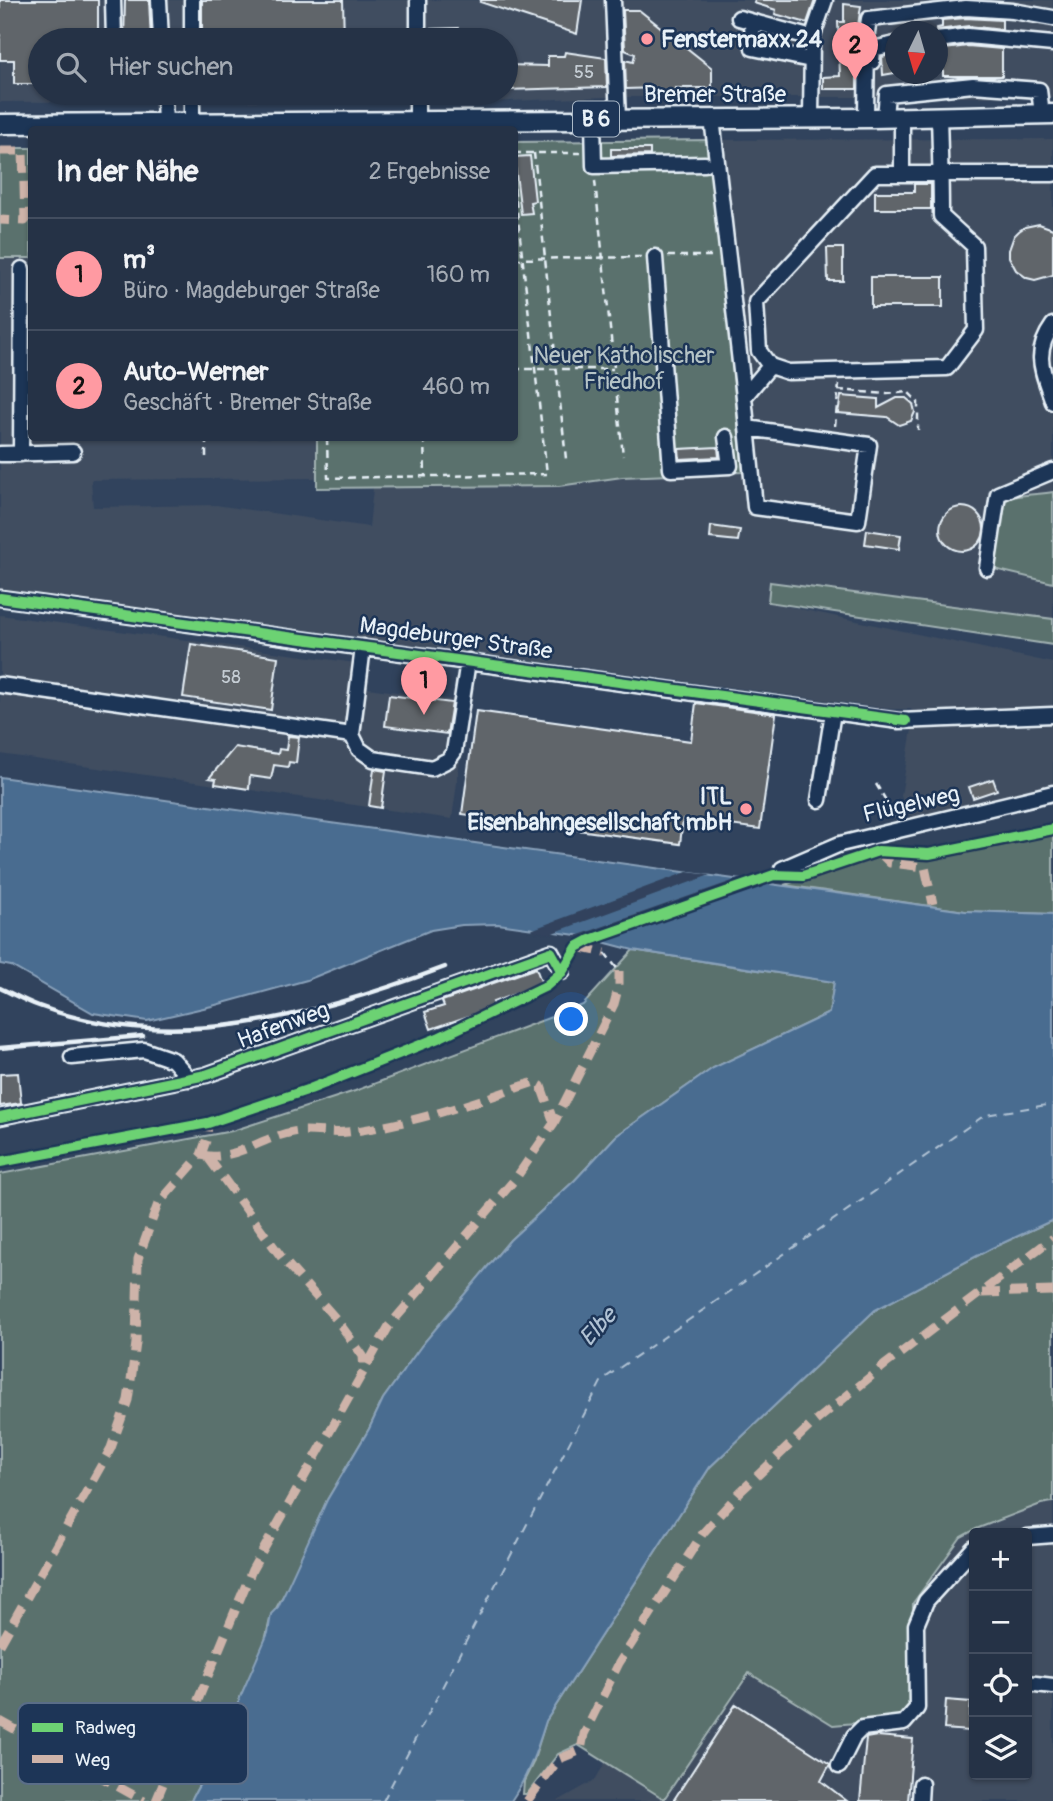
<!DOCTYPE html>
<html lang="de">
<head>
<meta charset="utf-8">
<style>
	body { margin:0; font-family:Pangolin,sans-serif; background:#2d3a4d; color:#f1f3f6 }
	.controls { position:absolute; right:21px; bottom:21px; display:grid; overflow:hidden; border-radius:7px; box-shadow:0 2px 5px #0004 }
	.controls button { width:63px; height:63px; display:grid; place-items:center; padding:0; border:0; border-bottom:2px solid #424d5f; background:#253246; color:#f1f3f6; font:35px sans-serif }
	.compass { position:absolute; left:885px; top:21px; width:63px; height:63px; border-radius:50%; background:#253246; box-shadow:0 2px 5px #0004; rotate:185deg }
	.you { position:absolute; left:572px; top:1020px; width:24px; height:24px; margin:-18px; border:5px solid #fff; border-radius:50%; background:#1a73e8; box-shadow:0 0 0 10px #1a73e833 }
	.badge { display:grid; place-items:center; width:46px; height:46px; border-radius:50%; background:#ff9aa2; color:#111; font-size:23px; font-weight:700 }
	.pin { position:absolute; translate:-50% -58px; filter:drop-shadow(0 2px 4px #0008) }
	.pin::after { content:''; position:absolute; top:37px; width:24px; height:21px; background:inherit; clip-path:polygon(0 0,100% 0,50% 100%) }
	.list { margin:0; padding:0; list-style:none }
	h2 { display:flex; justify-content:space-between; align-items:center; height:91px; margin:0; padding:0 28px; font-size:30px }
	h2 small { font-size:23px; font-weight:400; color:#a3aab3 }
	.list li { display:grid; grid-template-columns:46px 1fr auto; gap:21px; align-items:center; box-sizing:border-box; height:112px; padding:0 28px; border-top:2px solid #424d5f }
	.list b { display:block; font-size:26px; white-space:nowrap }
	.list p { margin:0; font-size:23px; white-space:nowrap; color:#a3aab3 }
	.list em { font-size:23px; font-style:normal; color:#a3aab3 }
	.icon { flex:none; width:38px; height:38px; fill:none; stroke:currentColor; stroke-width:2; stroke-linecap:round; stroke-linejoin:round }
	.map { position:relative; flex:none; width:1053px; height:1801px; overflow:hidden }
	.search { position:absolute; background:#253246; box-shadow:0 2px 5px #0004; left:28px; top:28px; width:490px; height:77px; display:flex; align-items:center; gap:18px; box-sizing:border-box; padding:0 24px; border-radius:38px; color:#a3aab3; font-size:26px }
	.panel { position:absolute; background:#253246; box-shadow:0 2px 5px #0004; left:28px; top:126px; width:490px; height:315px; border-radius:7px }
	.map>svg:first-child { display:block }
	.built { fill:#3f4d61; fill-rule:evenodd }
	.green { fill:#5a716d; stroke:#a1b1b2; stroke-width:2 }
	.water { fill:#496c90; stroke:#89a1ba; stroke-width:2 }
	.pier { fill:#31435d }
	.lines { fill:none; stroke-linecap:round; stroke-linejoin:round }
	.ferry { stroke:#b0c2d4; stroke-width:2; stroke-dasharray:9 7; stroke-linecap:butt }
	.building { fill:#61656b; stroke:#e8f1f8; stroke-width:2 }
	.minor-casing { stroke:#e8f1f8; stroke-width:19 }
	.major-casing { stroke:#e8f1f8; stroke-width:23 }
	.path { stroke:#e8f1f8; stroke-width:2.5; stroke-dasharray:7 5; stroke-linecap:butt }
	.minor { stroke:#1d3557; stroke-width:14 }
	.major { stroke:#1d3557; stroke-width:18 }
	.rail { stroke:#e8f1f8; stroke-width:4.5 }
	.quiet { stroke:#ceb3a9; stroke-width:9; stroke-dasharray:18 9; stroke-linecap:butt }
	.cycleway-casing { stroke:#1d3557; stroke-width:15 }
	.cycleway { stroke:#6cd273; stroke-width:10 }
	.poi-dot { fill:#ff9aa2; stroke:#1d3557; stroke-width:2.5 }
	.labels { text-anchor:middle; dominant-baseline:central; stroke-width:5; stroke-linejoin:round; paint-order:stroke }
	.number-label { font-size:19px; fill:#c6ced5 }
	.shield { fill:#1d3557; stroke:#abb9c8; stroke-width:2 }
	.shield-label { font-size:21px; font-weight:bold; fill:#e8f1f8 }
	.poi-label { font-size:23px; font-weight:bold; fill:#e8f1f8; stroke:#1d3557; text-anchor:start }
	.street-label { font-size:23px; fill:#e8f1f8; stroke:#1d3557 }
	.park-label { font-size:23px; fill:#b6c4c7; stroke:#1d3557 }
	.water-label { font-size:24px; font-style:italic; fill:#b0c2d4; stroke:#1d3557 }
	.key { fill:#1d3557; stroke:#5a6d87; stroke-width:2 }
	.key-label { font-size:19px; fill:#e8f1f8 }
</style>
</head>
<body>
<div class="map">
<svg width="1053" height="1801" viewBox="0 0 1053 1801">
	<rect width="100%" height="100%" fill="#31435d"/>
	<filter id="ink" filterUnits="userSpaceOnUse"><feTurbulence type="fractalNoise" baseFrequency=".0143" numOctaves="2"/><feDisplacementMap in="SourceGraphic" scale="14" xChannelSelector="R" yChannelSelector="G"/><feConvolveMatrix kernelMatrix="1 2 1 2 8 2 1 2 1" color-interpolation-filters="sRGB"/></filter>
	<g filter="url(#ink)">
		<path class="built" d="M0,0h1053v97h-450l-135,6h-92l-20,-2 -356,1zM895,32h42v42h-42zM40,40h466v53h-466z
			M1053,139v480l-282,-37 -3,20 285,61v123l-142,33 -10,-23 11,-67 -1,-20h-21l-890,-120v-331h31l1,180h285v40l-226,2 2,27 123,-2 153,22 4,-39 186,-2 63,-9 87,-337z
			M0,615l371,50 -3,23 100,14 -16,117 -452,-65z
			M1053,1502v299h-495l37,-21 11,-19 58,38 85,-127 84,53 79,-21 1,-101 48,-66 15,-8 65,-25zM974,1533h53v242h-53z"/>
		<path class="green" d="M709,140l34,332 -121,5 -63,9 -242,2v-50h197l1,-296z
			M0,148h31v110h-31z
			M1053,492v91l-59,-14 11,-68c11,-8 33,-6 48,-9z
			M770,582l283,37v26l-285,-43z
			M1053,833v81l-88,-3 -181,-26 97,-30 43,3z
			M633,950l201,32 -5,31 -116,55 -97,68 -41,44 -65,60 -88,105 -39,54 -14,30 -42,71 -38,85 -19,34 -6,26 -23,50 -18,56c-7,5 -28,40 -32,50h-191v-627l232,-43 123,-40 228,-86z
			M1053,1220v282l-12,2 -65,25 -15,8 -48,66 -1,101 -11,15 -68,6 -84,-52 -85,126 -86,-54 -20,9 -31,40h-4l1,-13 9,-18 13,-42 164,-254 165,-157 117,-62z"/>
		<path class="water" d="M0,777l965,134 88,3v306l-61,28 -117,62 -165,157 -164,254c-9,29 -18,55 -35,80h-320c4,-10 25,-45 32,-50l18,-56 27,-62 3,-19 7,-7 49,-107 42,-71 14,-30 39,-54 88,-105 65,-60 41,-44 97,-68 116,-55 5,-31 -201,-32 -57,-15 -78,-11 -36,1 -31,5 -124,50 -95,26 -65,15 -54,-8 -82,-47 -11,-2z"/>
		<path class="pier" d="M687,872l23,3 -160,59 -22,-3z
			M738,879l31,4 -168,60 -28,-6z"/>
		<g class="lines">
			<path class="ferry" d="M383,1801l219,-421 383,-265 68,-11"/>
		</g>
		<path class="building" d="M0,0h98v40h-58v44h-26v-24h-14z
			M125,0h24l2,40h-27z
			M202,0h141l1,40h-142z
			M481,0h101l-5,34 -97,-32z
			M755,0h60l-8,23 -32,-9 1,-4 -22,-7z
			M844,4l17,2 -4,26v57h-34v-12l17,-1 -2,-54h6z
			M623,10h16l73,58v20h-36v3h-19v-3l-31,1 -1,-29 8,2 2,-8 -10,-4z
			M966,18l36,2v10l-33,-4 -32,4v-2l5,-1v-7z
			M458,28v12h-30v-11z
			M968,46l34,3v27h-59v-10h-6v-16z
			M565,52l41,6 1,29 -101,3v-25l42,1v-10h16z
			M895,54v19l-12,2 -1,-18z
			M611,149h39v6l-39,1z
			M530,156l5,45 -5,1 2,11 -11,1 -7,-57z
			M914,184h17v25h-56v-17h39z
			M1039,224l14,5v46l-18,5 -8,-2 -11,-8 -7,-13v-7l5,-14 5,-5 6,-4z
			M827,248h16v33h-15z
			M871,277h72v30h-72z
			M841,396l37,3v9l19,-10h9l7,6 2,8 -4,9 -12,4 -12,-8 -49,-4z
			M718,447l1,10 -39,2 -1,-10z
			M940 529a22 22 0 1 1 44 0a22 22 0 1 1-44 0Z
			M711,526l29,4 -2,11 -28,-3z
			M867,530l34,5 -2,14 -34,-5z
			M191,644l87,13 -7,53 -88,-13z
			M389,695l63,8 -5,31 -62,-8z
			M696,703l80,11 -16,115 -77,-10 -3,25 -218,-30 14,-103 215,30z
			M288,736l11,1 -3,26 -7,-1 -1,5 -14,-2 -3,14 -21,-3 -1,13 -34,-5 1,-5 -7,-1 26,-31 43,7 1,-5 7,1z
			M374,769l12,2 -5,37 -12,-2z
			M993,779l4,11 -24,8 -4,-11z
			M536,968l6,16 -49,18 2,5 -64,22 -6,-17 19,-6 -2,-5z
			M18,1073l3,30 -21,3v-32z
			M946,1700l25,2 -2,29 -25,-2z
			M736,1704l94,60 -9,17 26,20h-174z
			M877,1736l36,3 -5,62h-48l6,-63z"/>
		<g class="lines">
			<defs>
				<path id="minor" d="M113,0l1,40
					M159,0l2,40
					M613,0l5,119
					M739,18l73,20
					M752,22l1,26 58,12
					M192,40v-40
					M418,40v-40
					M937,40l31,-4 85,8
					M872,62l1,-13 22,-5
					M164,93l1,37
					M939,116c1,33 2,67 2,100l33,30 2,84 -29,38 -159,4 -18,-6 -11,-15 -3,-49 119,-128c59,0 119,0 178,0
					M885,117l2,-23 86,-9 66,5 3,24
					M902,117v57
					M712,118l32,279
					M811,118l1,-80 13,-38
					M866,118l1,-86 2,-13 97,-11 47,3 40,7
					M593,119l1,47 111,-2
					M417,121v-28
					M192,123v-30
					M655,257l16,212 59,-3 -4,-29
					M1053,325c-21,29 -10,47 0,77
					M747,428l122,17 -11,76 -103,-14 -11,-110 26,-31
					M0,454l73,-2
					M21,454l1,-185
					M987,568l11,-74 55,-23
					M0,598l899,123 154,-6
					M363,647l-11,88 7,14 14,10 59,9 16,-8 6,-8 14,-91
					M0,685l352,50
					M819,800l14,-88
					M782,869l58,-25 213,-51
					M72,1057l72,-7 29,10 17,19
					M0,1117l206,-42 345,-123 11,20
					M1027,1537l26,-2
					M1027,1683l26,3
					M839,1766l15,-30 8,-8 42,-5 13,-15 -1,-83 10,-24 48,-53
					M920,1801l1,-17"/>
				<path id="major" d="M0,124l873,-6 180,-4"/>
			</defs>
			<use href="#minor" class="minor-casing"/>
			<use href="#major" class="major-casing"/>
			<path class="path" d="M514,153h67
				M534,153l32,306
				M595,181l28,275
				M668,256h46
				M514,259l127,-2
				M514,369h99
				M838,390l49,4 21,-2 10,10v28
				M835,426l4,-42
				M206,438v20
				M327,438l1,40 219,-4 -33,-290
				M424,438l1,38
				M876,784l20,33
				M605,953l14,18"/>
			<use href="#minor" class="minor"/>
			<use href="#major" class="major"/>
			<path class="rail" d="M0,988c13,6 25,13 39,18 134,50 278,9 406,-39
				M0,1048l143,-12"/>
			<path class="quiet" d="M0,151h23l2,70 -25,-1
				M878,851l12,12 35,4 8,37
				M578,947l27,6
				M201,1155c33,7 61,-18 92,-23 18,-3 37,2 54,0 58,-6 133,-31 187,-50l7,4 13,37
				M207,1156l75,102 55,62 26,36 1,15
				M982,1293l71,-2
				M0,1645l111,-197 17,-48 4,-27 4,-30 2,-84 20,-55 43,-49 6,-17 1,-15
				M0,1721l144,80
				M156,1801l96,-231 137,-244 127,-148 38,-55 60,-119 5,-19v-14
				M527,1801l32,-42 22,-9 3,-16 35,-71 84,-130 37,-41 71,-67 75,-61 167,-126"/>
			<defs>
				<path id="cycleway" d="M0,598l906,123
					M0,1117l206,-42 345,-123 11,20
					M0,1162l208,-39 102,-34 128,-51 108,-52 16,-14 15,-25 13,-7 184,-65 29,1 75,-25 51,3 124,-25"/>
			</defs>
			<use href="#cycleway" class="cycleway-casing"/>
			<use href="#cycleway" class="cycleway"/>
		</g>
	</g>
	<g class="poi-dot">
		<circle cx="647" cy="39" r="7"/>
		<circle cx="746" cy="809" r="7"/>
	</g>
	<g class="labels">
		<g class="number-label">
			<text x="584" y="72">55</text>
			<text x="231" y="677">58</text>
		</g>
		<rect class="shield" x="573" y="101.5" width="46" height="35" rx="5"/>
		<g class="shield-label">
			<text x="596" y="119">B 6</text>
		</g>
		<g class="poi-label">
			<text x="661" y="39">Fenstermaxx 24</text>
			<text x="732" y="796" text-anchor="end">ITL<tspan x="732" dy="26">Eisenbahngesellschaft mbH</tspan></text>
		</g>
		<g class="street-label">
			<text x="715" y="94">Bremer Straße</text>
			<text transform="translate(456 638) rotate(8)">Magdeburger Straße</text>
			<text transform="translate(911 804) rotate(-13)">Flügelweg</text>
			<text transform="translate(283 1025) rotate(-20)">Hafenweg</text>
		</g>
		<g class="park-label">
			<text x="624" y="355">Neuer Katholischer<tspan x="624" dy="26">Friedhof</tspan></text>
		</g>
		<g class="water-label">
			<text transform="translate(598 1327) rotate(-48)">Elbe</text>
		</g>
	</g>
	<rect x="18" y="1703" width="230" height="81" rx="10" class="key"/>
	<rect x="32" y="1723" width="31" height="9" fill="#6cd273"/>
	<rect x="32" y="1755" width="31" height="8" fill="#ceb3a9"/>
	<g class="key-label">
		<text x="75" y="1734">Radweg</text>
		<text x="75" y="1766">Weg</text>
	</g>
</svg>
<div class="controls">
<button>+</button>
<button>−</button>
<button><svg class="icon" aria-label="locate" viewBox="0 0 24 24"><circle cx="12" cy="12" r="6"/><path d="M12 2v4M12 18v4M2 12h4M18 12h4"/></svg></button>
<button><svg class="icon" aria-label="layers" viewBox="0 0 24 24"><path d="M12 4l9 5-9 5-9-5zM3 14l9 5 9-5"/></svg></button>
</div>
<svg class="compass" viewBox="-18 -18 36 36"><path d="M0-13l5 13h-10z" fill="#e53935"/><path d="M0 13l5-13h-10z" fill="#a3aab3"/></svg>
<div class="you"></div>
<div class="pin badge" style="left:424px;top:715px">1</div>
<div class="pin badge" style="left:855px;top:80px">2</div>
<div class="search"><svg class="icon" aria-label="search" viewBox="0 0 24 24"><circle cx="10" cy="10" r="6"/><path d="M15 15l6 6"/></svg>Hier suchen</div>
<section class="panel">
<h2>In der Nähe<small>2 Ergebnisse</small></h2>
<ul class="list">
<li><span class="badge">1</span><div><b>m³</b><p>Büro · Magdeburger Straße</p></div><em>160 m</em></li>
<li><span class="badge">2</span><div><b>Auto-Werner</b><p>Geschäft · Bremer Straße</p></div><em>460 m</em></li>
</ul>
</section>
</div>
</body>
</html>
